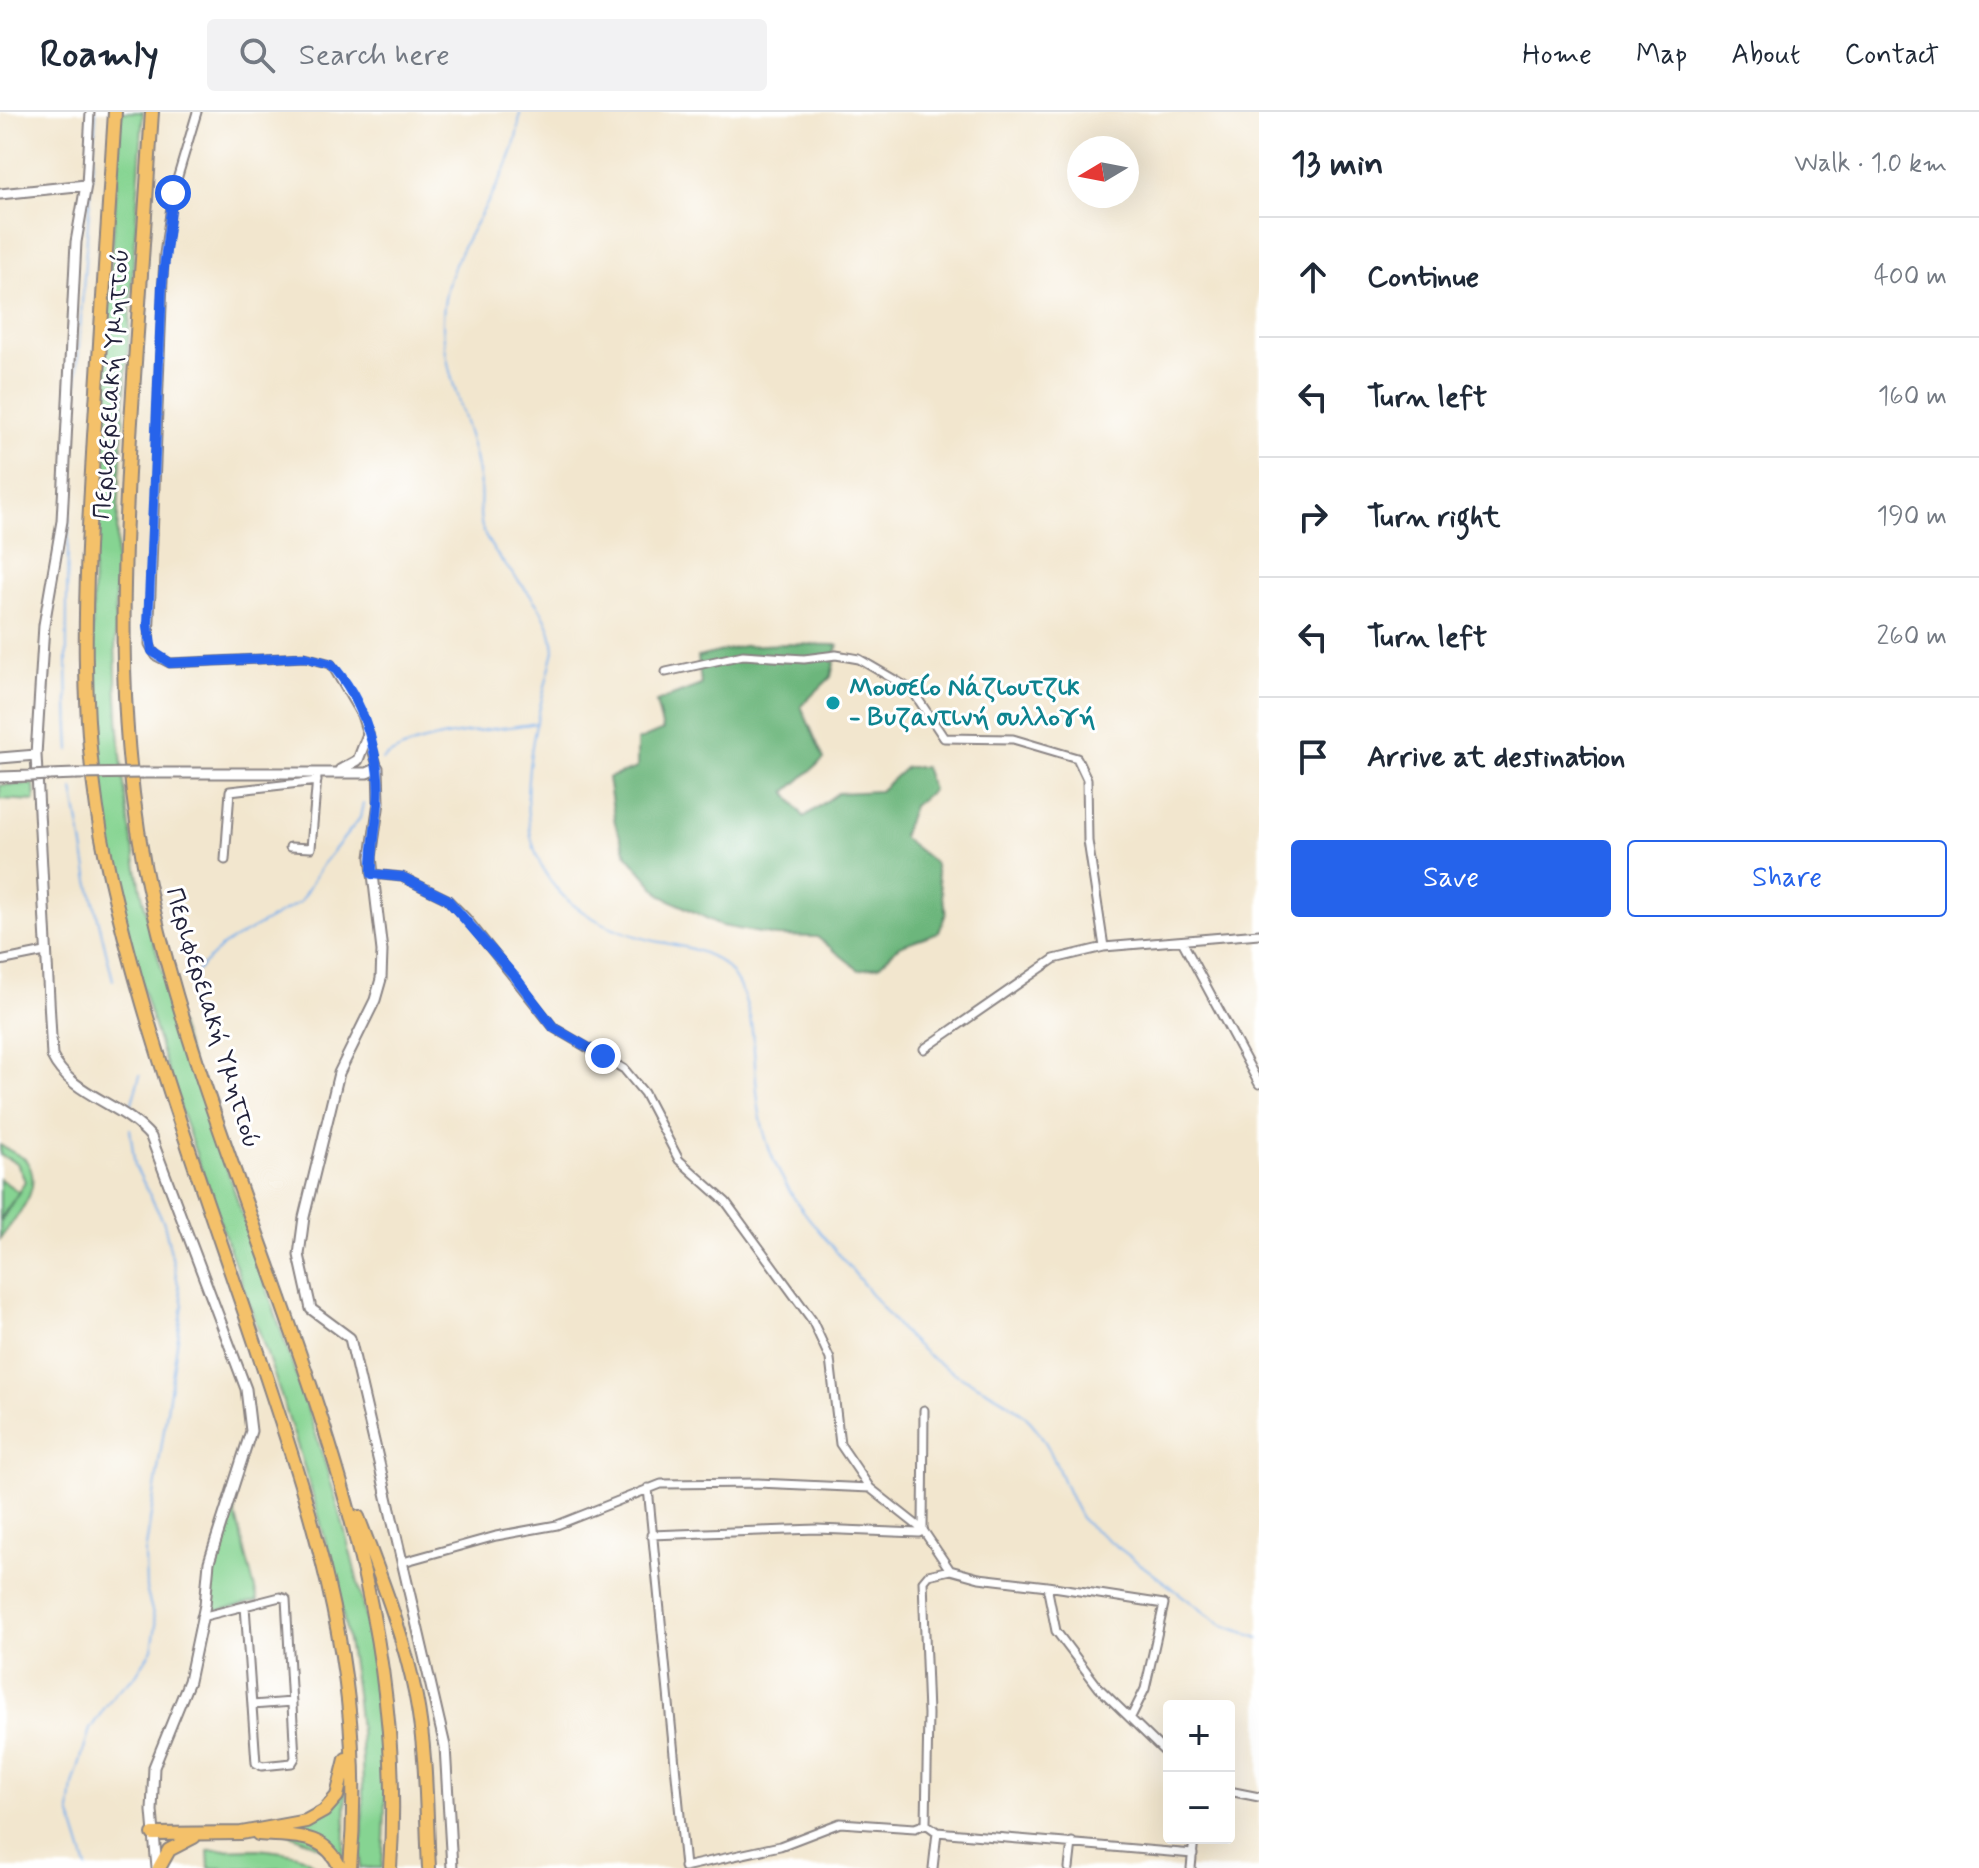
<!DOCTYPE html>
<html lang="en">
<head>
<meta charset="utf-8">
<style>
	body { margin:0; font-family:Mynerve,sans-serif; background:#f2f2f3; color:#1f2937 }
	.controls { position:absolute; right:24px; bottom:24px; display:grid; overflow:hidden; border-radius:8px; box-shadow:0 8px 32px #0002 }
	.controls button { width:72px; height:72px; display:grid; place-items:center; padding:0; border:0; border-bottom:2px solid #e0e1e3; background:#fff; color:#1f2937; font:40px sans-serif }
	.compass { position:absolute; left:1067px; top:24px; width:72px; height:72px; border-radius:50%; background:#fff; box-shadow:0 8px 32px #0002; rotate:260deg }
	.stop { position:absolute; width:24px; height:24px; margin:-18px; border:6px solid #2563eb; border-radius:50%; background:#fff }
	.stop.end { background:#2563eb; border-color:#fff; box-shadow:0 2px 8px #0008 }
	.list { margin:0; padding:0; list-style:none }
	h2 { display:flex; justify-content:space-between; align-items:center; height:104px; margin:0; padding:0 32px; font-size:34px }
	h2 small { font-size:26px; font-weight:400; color:#747a83 }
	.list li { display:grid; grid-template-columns:52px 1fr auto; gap:24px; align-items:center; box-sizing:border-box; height:120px; padding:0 32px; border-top:2px solid #e0e1e3 }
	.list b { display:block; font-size:30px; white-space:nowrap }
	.list em { font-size:26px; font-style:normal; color:#747a83 }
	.actions { display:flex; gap:16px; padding:24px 32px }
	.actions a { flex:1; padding:18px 0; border:2px solid #2563eb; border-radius:8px; text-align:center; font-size:28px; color:#2563eb }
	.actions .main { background:#2563eb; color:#fff }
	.icon { flex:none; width:44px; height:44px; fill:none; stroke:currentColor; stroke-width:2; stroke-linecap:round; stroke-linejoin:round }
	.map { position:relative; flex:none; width:1259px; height:1756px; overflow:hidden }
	header { display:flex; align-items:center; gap:48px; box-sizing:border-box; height:112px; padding:0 40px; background:#fff; border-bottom:2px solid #e0e1e3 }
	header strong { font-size:38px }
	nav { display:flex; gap:44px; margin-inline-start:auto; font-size:28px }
	.search { width:560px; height:72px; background:#f2f2f3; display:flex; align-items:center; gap:20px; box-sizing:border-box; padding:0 28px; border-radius:8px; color:#747a83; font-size:30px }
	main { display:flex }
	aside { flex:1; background:#fff }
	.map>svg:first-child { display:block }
	.green { fill:#86d492; stroke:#547b66; stroke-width:2 }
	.forest { fill:#6cb67c; stroke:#476c5c; stroke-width:2 }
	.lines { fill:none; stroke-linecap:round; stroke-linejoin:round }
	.stream { stroke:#7db1ea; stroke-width:2 }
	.minor-casing { stroke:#8a8484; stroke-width:11 }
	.tertiary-casing { stroke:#8a8484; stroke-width:13 }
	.motorway-casing { stroke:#8a8484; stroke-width:16 }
	.minor { stroke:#fff; stroke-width:7 }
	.tertiary { stroke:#fff; stroke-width:9 }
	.motorway { stroke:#f4c16a; stroke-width:12 }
	.tertiary-bridge-casing { stroke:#8a8484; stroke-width:13; stroke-linecap:butt }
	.tertiary-bridge { stroke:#fff; stroke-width:9 }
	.route { stroke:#2563eb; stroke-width:10 }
	.culture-dot { fill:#0f9aa8; stroke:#fff; stroke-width:3 }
	.labels { text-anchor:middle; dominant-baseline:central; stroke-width:6; stroke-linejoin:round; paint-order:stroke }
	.street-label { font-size:26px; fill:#22223b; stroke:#fff }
	.culture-label { font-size:26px; font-weight:bold; fill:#0d838f; stroke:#fff; text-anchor:start }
</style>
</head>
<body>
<header>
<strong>Roamly</strong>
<div class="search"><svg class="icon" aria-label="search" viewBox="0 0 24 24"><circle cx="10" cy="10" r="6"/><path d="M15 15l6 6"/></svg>Search here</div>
<nav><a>Home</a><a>Map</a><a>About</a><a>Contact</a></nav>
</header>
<main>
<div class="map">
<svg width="1259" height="1756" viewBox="0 0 1259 1756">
	<rect width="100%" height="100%" fill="#fff"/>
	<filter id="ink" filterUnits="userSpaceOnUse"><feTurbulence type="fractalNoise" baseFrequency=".0125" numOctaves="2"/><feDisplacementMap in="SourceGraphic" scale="16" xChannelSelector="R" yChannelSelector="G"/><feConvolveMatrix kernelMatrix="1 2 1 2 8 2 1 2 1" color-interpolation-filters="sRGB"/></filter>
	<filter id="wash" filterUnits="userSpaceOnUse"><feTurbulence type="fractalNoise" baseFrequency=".006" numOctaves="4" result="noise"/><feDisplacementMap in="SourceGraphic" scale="32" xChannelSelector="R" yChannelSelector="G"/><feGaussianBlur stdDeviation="1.8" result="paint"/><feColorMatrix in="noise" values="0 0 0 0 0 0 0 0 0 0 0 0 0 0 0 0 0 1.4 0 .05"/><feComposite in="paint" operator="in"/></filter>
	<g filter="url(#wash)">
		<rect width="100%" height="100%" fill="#f2e6ce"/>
		<path class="green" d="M121,0h22c-6,99 -13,198 -19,297 -11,171 -18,316 18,485 15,67 38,133 59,198 30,92 61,183 92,274 56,163 105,328 89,502h-22c16,-176 -33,-338 -89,-502 -58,-169 -128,-339 -161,-516 -26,-141 -18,-281 -9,-423 7,-105 13,-210 20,-315z
			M34,672l1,17 -35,-2v-14z
			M0,1033l25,14c22,28 -9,57 -25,80v-16l25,-42 -8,-18 -17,-8z
			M0,1067l19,13 -19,27z
			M233,1393l25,96 -45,11 -4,-37z
			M346,1676l-2,79 -7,-13 -51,-22 54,-33z
			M259,1737c20,3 44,2 58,19h-108l-1,-18z"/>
		<path class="forest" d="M783,532l55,1 -7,32 -30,29 23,53 -38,33 18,25 34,-24 42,-2 26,-24h18l8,23 -19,16 -11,31 32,25 12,51 -7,19 -40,14 -20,20 -20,4 -42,-33 -41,-1 -54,-10 -60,-30 -35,-41 -12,-32 -7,-45 29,-10v-27l26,-11 -7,-28 45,-17 -3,-28 45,-11z"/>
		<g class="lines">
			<path class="stream" d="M520,0c-4,81 -80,130 -77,214 2,55 31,105 37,160 2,16 -3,31 4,47 20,43 68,68 70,118 -33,125 -65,248 96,289 27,6 65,9 82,34 24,34 21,77 25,117 3,38 16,75 37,107 17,25 38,48 57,71 27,32 52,70 86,93 28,20 63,31 88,54 30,28 36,71 58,105l137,103 39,14
				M70,638c-12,-212 12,-426 26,-638
				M382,648c34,-27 111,-29 155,-37
				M73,677l16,92 24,99
				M197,859l25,-25 78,-44 22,-37 38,-47 3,-15
				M131,994l9,-31
				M87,1756l-17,-56 3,-27 17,-56 25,-36 21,-18 16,-26 4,-24 -10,-36 -1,-35 38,-249 -19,-82 -29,-57 -5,-37"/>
		</g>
	</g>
	<g filter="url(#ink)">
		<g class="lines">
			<defs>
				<path id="minor" d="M197,0l-24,81 -9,61 -15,390 7,12 14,7 135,-6 26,7 30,51 17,53
					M86,73l4,-73
					M666,560l77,-17 61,4 32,-4 23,4 53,31 32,48 69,1 64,19 10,21 1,62 16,106
					M290,735l21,1 6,-71
					M225,748l5,-69 87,-10
					M372,762l30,3 45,22 19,19 88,110 70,41 20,24 35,67 47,42 86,118 18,39 10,85 30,44 53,42 27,40 29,8 68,8 9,45 43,57 70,68
					M1182,829l77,143
					M0,849l45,-9
					M924,937l130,-90 50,-12 155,-13
					M648,1376l37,379
					M651,1423l166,-6 102,4 4,-3 1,-120
					M403,1450l93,-26 61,-11 104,-41 97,-1 112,5
					M950,1458l-22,5 -5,6 5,133 -2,110 11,8 256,22
					M1047,1474l117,18 -19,85 -14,28
					M201,1505l79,-20 6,2 9,159 -3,5 -30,3 -6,-3 -11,-157
					M252,1593l40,-3
					M1229,1679l30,6
					M684,1755l96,-21 60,-23 75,5 11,-4
					M933,1756l4,-36
					M1069,1756l3,-26
					M1191,1756l3,-30"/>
				<path id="tertiary" d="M0,82l86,-9 -10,57 -14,279 -18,104 -8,130 16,301c19,40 71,47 99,81l95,252 5,42 -42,131 -4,43 -16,76 -35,86 -2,44 5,57
					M0,646l36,-3
					M378,656l1,34 -8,55 11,94 -1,28 -6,21 -36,73 -35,144 -5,38 12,54 39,29 95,408 7,122
					M340,658l18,-10 10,-26
					M143,661h224l11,-5
					M49,663l27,-1
					M0,665l31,-1"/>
				<path id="motorway" d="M115,0c-7,108 -14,216 -21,324 -8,141 -18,283 12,422 36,170 99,335 154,500 58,174 107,323 90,510
					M152,0c-7,108 -15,216 -22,324 -9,158 -14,311 22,467 74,322 263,625 238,965
					M358,1405c22,58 46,119 58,180 11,56 10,114 13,171
					M153,1722l88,-1 65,-12 18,-10 13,-15 9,-37
					M258,1722c33,3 67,-3 82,34
					M159,1756l10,-18 25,-13"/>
			</defs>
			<use href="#minor" class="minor-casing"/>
			<use href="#tertiary" class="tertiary-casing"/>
			<use href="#motorway" class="motorway-casing"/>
			<use href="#minor" class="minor"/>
			<use href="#tertiary" class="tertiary"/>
			<use href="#motorway" class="motorway"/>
			<defs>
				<path id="tertiary-bridge" d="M76,662l67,-1
					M31,664l18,-1"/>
			</defs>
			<use href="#tertiary-bridge" class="tertiary-bridge-casing"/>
			<use href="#tertiary-bridge" class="tertiary-bridge"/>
		</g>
	</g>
	<g class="lines" filter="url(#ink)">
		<path class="route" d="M173,81l-11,92 -14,341 4,25 18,12 135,-6 26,7c32,34 51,94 47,140 -2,24 -7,46 -6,70l30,3 45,22 69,79 38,50 49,28"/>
	</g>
	<circle class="culture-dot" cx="833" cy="591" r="8"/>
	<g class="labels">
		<g class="street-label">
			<text transform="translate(112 272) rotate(-86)">Περιφερειακή Υμηττού</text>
			<text transform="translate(212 906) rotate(73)">Περιφερειακή Υμηττού</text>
		</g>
		<g class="culture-label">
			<text x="849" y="576">Μουσείο Νάζιουτζικ<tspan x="849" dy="30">- Βυζαντινή συλλογή</tspan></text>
		</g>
	</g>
</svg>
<div class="controls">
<button>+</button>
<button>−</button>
</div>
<svg class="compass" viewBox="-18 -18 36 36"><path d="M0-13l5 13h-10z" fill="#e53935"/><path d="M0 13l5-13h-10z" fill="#747a83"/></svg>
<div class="stop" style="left:173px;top:81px"></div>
<div class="stop end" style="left:603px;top:944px"></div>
</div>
<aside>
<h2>13 min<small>Walk · 1.0 km</small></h2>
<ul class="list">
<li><svg class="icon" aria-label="ahead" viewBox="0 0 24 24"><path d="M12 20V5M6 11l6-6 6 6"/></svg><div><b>Continue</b></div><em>400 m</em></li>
<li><svg class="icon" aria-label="left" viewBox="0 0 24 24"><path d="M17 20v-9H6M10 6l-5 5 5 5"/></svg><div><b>Turn left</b></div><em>160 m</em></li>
<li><svg class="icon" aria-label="right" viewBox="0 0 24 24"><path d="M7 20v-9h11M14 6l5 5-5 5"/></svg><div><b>Turn right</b></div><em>190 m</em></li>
<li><svg class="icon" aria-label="left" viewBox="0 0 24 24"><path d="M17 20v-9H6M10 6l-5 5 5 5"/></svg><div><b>Turn left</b></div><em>260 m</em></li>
<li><svg class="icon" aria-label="arrive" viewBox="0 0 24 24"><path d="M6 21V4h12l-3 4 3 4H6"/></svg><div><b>Arrive at destination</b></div></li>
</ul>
<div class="actions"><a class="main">Save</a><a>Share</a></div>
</aside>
</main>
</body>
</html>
